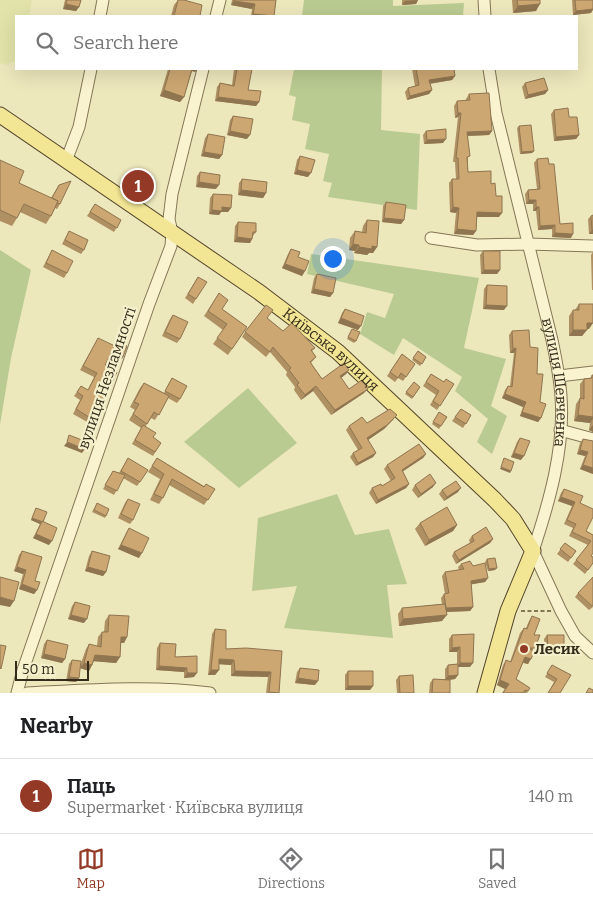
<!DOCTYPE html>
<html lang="en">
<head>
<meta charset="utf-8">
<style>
	body { margin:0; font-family:Bitter,serif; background:#f6f6f6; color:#202124 }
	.scale { position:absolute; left:15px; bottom:12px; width:74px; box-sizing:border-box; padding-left:5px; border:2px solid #342b1b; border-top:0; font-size:14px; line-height:18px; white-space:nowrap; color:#342b1b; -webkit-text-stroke:4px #f5f0cc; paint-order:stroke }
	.you { position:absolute; left:332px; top:258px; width:18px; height:18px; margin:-12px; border:4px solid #fff; border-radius:50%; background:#1a73e8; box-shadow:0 0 0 8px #1a73e833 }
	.badge { display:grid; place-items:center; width:32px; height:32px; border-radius:50%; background:#943926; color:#fff; font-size:16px; font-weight:700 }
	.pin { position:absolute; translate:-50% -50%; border:2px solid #fff; box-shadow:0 1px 5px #0006 }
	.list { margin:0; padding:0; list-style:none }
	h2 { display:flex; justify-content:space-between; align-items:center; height:65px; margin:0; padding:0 20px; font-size:21px }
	h2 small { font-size:16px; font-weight:400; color:#757577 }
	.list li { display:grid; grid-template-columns:32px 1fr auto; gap:15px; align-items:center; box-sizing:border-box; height:75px; padding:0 20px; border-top:1px solid #e0e0e0 }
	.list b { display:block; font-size:19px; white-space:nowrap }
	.list p { margin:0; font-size:16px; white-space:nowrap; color:#757577 }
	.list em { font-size:16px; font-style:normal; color:#757577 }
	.icon { flex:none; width:28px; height:28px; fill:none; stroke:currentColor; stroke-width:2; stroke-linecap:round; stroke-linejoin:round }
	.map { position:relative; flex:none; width:593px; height:693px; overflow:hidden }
	.search { position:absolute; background:#fff; box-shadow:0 5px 20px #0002; left:15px; right:15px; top:15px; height:55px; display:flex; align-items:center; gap:12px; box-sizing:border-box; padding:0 18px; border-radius:0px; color:#757577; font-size:19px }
	.sheet { height:140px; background:#fff }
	nav { display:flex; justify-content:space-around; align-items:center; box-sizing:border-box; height:70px; border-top:1px solid #e0e0e0; background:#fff; font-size:14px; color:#757577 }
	nav a { display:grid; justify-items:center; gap:2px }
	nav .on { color:#943926 }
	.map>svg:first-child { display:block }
	.farmland { fill:#e2e3aa }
	.green { fill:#bacb91 }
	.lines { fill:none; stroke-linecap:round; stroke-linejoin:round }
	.minor-casing { stroke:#857756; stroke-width:13 }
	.major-casing { stroke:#52442b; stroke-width:17 }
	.path { stroke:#857756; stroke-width:2; stroke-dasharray:4 2.5; stroke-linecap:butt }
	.minor { stroke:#f9f3cf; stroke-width:11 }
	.major { stroke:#f2e593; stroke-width:15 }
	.wall { fill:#af9062 }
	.shaded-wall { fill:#8f7550 }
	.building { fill:#cca772; stroke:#8f7550 }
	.poi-dot { fill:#943926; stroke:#f5f0cc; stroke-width:2 }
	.labels { text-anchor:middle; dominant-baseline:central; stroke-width:4.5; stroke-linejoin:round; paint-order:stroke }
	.street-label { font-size:15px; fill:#342b1b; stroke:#f5f0cc }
	.poi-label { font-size:15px; font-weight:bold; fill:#342b1b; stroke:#f5f0cc; text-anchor:start }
</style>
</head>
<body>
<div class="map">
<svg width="593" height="693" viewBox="0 0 593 693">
	<rect width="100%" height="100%" fill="#ede7bc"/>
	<path class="farmland" d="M0,0h32l-3,16h-13v44l-9,5 -7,-2z"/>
	<path class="green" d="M304,0h89v6l71,-3 -1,13h-161z
		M294,69h88l-1,61 39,4 -3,76 -89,-13 4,-14 -9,-2 6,-27 -24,-5 5,-25 -18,-4 4,-23 -7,-2z
		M0,250l31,20 -20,88 -11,67z
		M311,254l168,24 -15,70 42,11 -15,47 16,10 -15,38 -15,-12 11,-23 -33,-28 7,-14 -59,-39 -9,17 -34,-21 7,-22 18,6 9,-24 -87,-20z
		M248,388l49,55 -58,45 -34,-29 -21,-17z
		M337,494l18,41 34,-6 18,55 -20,1 6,53 -109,-10 13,-42 -45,5 6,-73z"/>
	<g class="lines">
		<defs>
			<g id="minor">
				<path d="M484,0l1,16"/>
				<path d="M100,16l3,-16"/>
				<path d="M216,16l4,-16"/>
				<path id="s1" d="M489,69l7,44 56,227c4,19 8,38 9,57 4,51 -12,106 -28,154l28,60 14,25 18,17"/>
				<path d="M66,161l13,-34 12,-58"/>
				<path d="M431,238l46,7 51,-1 65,2"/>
				<path d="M559,376l34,-4"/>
				<path d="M560,430l33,9"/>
				<path d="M17,693l6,-23 126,-366 22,-58 1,-13 -3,-14 3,-25 31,-125"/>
				<path d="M27,693c60,-3 124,-8 183,0"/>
			</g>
			<g id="major">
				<path id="s2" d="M0,115l259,177 79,60 157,148 18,19 20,32 -25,60 -23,82"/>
			</g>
		</defs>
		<use href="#minor" class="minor-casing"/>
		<use href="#major" class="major-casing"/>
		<path class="path" d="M521,611h30"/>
		<use href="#minor" class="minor"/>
		<use href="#major" class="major"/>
	</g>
	<path class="wall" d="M65,0h16l-2,7 -3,4 -13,-2z
		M178,0h6l16,16h3h-32l3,-11z
		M232,0h44l-2,16h-23l1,-7 -21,-4z
		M402,0h16l-2,4 -14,1z
		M512,0h28l-4,11 -23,2z
		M572,0h21v10l-2,3 -18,2z
		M168,69h29l-2,3 -3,-1 -8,26 -4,5 -20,-6z
		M234,69h18l-4,21 11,12 -3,4 -41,-5 2,-14 3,-4 12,2z
		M412,69h42l1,7 -3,4 -22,4 2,6 -3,4 -22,6 -2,-8 3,-4 7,-2z
		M525,83l23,7 -3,4 -20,5 -3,-12z
		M469,94l23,37 -3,4 -21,1v36l23,12 5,12 3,21h-22l-1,14 -3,4 -19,-1 2,-21 -6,-1 -1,-29 3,-4h4l-1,-17h-2l5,-45 -3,1 -1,-12 3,-5h9v-2z
		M554,110l15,7 10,18 -3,4 -22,2 -3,-27z
		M233,116l14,23 -20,-4 3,-15z
		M519,126l15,25 -2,2 -12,1 -3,-26z
		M426,131l17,12 -19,1 -1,-9z
		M208,134l14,21 -3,4 -18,-3 4,-18z
		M300,156l8,21 -14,-3 3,-14z
		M537,159l12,5 11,60 11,14 -19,-1v-8l-14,1 -2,-19h-3v-7h-7l-1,-10 3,-4 9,-1 -3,-26z
		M0,160l19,23 32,15 8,-13 1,19 -3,5 -2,-1 -4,8 -5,8 -26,-12 -3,6 -5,8 -12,-5z
		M135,169l20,14 -11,15 -19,-14z
		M200,172l16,17 -20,-2 1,-11z
		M242,179l24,14 -3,5 -25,-3 1,-12z
		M213,194l18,14 -3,4h-7l-2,3 -10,-1 1,-16z
		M386,202l18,18 -3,4 -19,-2 1,-16z
		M95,204l26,16 -7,12 -27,-16z
		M591,216l2,18h-4l-1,-15z
		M367,220l10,27 -4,6h-4l-2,2 -13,-2 1,-2 -6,-1 1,-12 5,-7 7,1 1,-6z
		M238,222l18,10 -3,4 -1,3 -2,4 -16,-1 1,-16z
		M69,231l15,19 -3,4 -19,-10z
		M291,249l7,8 7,14 -3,5 -20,-8 6,-14z
		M52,250l15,23 -3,5 -21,-11z
		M483,251l17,19 -3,4h-16l-1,-19z
		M593,252v38h-1l-1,-35z
		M317,274l16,19 -3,4 -19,-4 3,-15z
		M198,277l-2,22 -3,5 -8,-6z
		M487,285l17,25 -21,-1 1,-20z
		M219,293l3,16 25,18 -19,28 -15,-11 10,-14 -19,-14z
		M579,304l10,25h-2l-5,7h-13v-20l4,-6h2z
		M345,309l13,21 -20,-7 4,-10z
		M173,315l7,24 -3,4 -15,-7 8,-17z
		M267,318l16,13 32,17 -3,3 4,6 -5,6 11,16 27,-9 -3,4 -5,4 8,11 15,4 -33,22 -18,-24 -12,9 -7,-10 1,-3 -9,-12 1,-3 -17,-20 -4,5 -24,-20 3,-5z
		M351,331l5,10 -2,2 -7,-4z
		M512,331l18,16 7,27 3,28 1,16 -3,4 -18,-6 3,-9 -21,-9 3,-8 3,-4h2l4,-33h-4l-1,-18z
		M98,338l7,27 -1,34 2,1 -7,11 -2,-1 -8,13 -16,-9 7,-14 -6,-4 7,-10 7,4 6,-13 -14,-7z
		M418,351l8,6 -6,9 -8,-6z
		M402,354l13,10 -12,17 -5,-3 -3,4 -8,-6z
		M431,374l13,8 10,2 -17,26 -7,-5 6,-10 -13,-9z
		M592,375h1v57l-4,-2 1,-7 -16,-2 2,-17 4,-6v-14l4,-5h6z
		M172,378l8,21 -3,4 -9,-5 -13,22 -4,-2 -6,9 8,10 8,6 -8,13 -21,-12 9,-16 -12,-8 6,-10 -5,-3 10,-19 4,-5 20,10z
		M414,382l6,5 -8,12 -7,-5z
		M461,409l10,6 -8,13 -11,-7z
		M439,412l8,5 -8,12 -7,-5z
		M394,419l-10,10 -16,11 8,13 -3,4 -17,9 -6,-9 3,-4 5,-3 -12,-20 3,-4z
		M520,438l1,22 -10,-3 6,-15z
		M583,439l10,2v33l-13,-5 5,-13 -8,-2 3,-11z
		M426,454l-3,4 -21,13 7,13 -3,4 -30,16 -7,-11 3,-5 10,-2 9,-5 -7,-12 3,-4z
		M128,458l12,24 -3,4 -14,-8 -9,17 -11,-6 10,-18 6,2z
		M157,458l47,28 11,3 -11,16 -35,-20 -6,13 -4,6 -9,-4 10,-21 -12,-7z
		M415,485l18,2 -15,11 -6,-8z
		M564,489l16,14 6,28 7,4 -2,21 2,7 -8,11 -12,-10 15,-19 -19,-9 4,-8 -9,-4 8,-18 -14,-5 3,-8z
		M442,490l16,2 -14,9 -5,-7z
		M128,499l5,21 -3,4 -12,-6 7,-15z
		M96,505l10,11 -1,2 -13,-6z
		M36,508l7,14 6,23 -16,-7 7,-14 -9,-4z
		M420,523l37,2 -4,6 -28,15 -10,-17z
		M129,528l10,30 -21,-9 8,-16z
		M472,536l21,3 -3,4 -34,21 -4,-8 2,-4 16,-9 -1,-3z
		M565,543l11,8 -8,11 -11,-8z
		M22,551l13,30 2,9 -3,4 -15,-5 4,-15 -9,-3 5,-16z
		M92,551l14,21 -3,4 -18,-5 4,-15z
		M487,559l8,11 -7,1 -3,-9z
		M461,564l12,2 15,12 -3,4 -14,2 2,23 -3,4 -24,1 -4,9 -43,5 -1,-12 4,-6 40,-4 -1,-6 3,-4h1l-3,-18 3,-4 14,-2 -1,-3z
		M578,593l15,14 -4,3 -14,-13z
		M75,602l9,21 -16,-4 4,-13z
		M109,615l18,22 -3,6h-3l-1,14 -4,6 -22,-2 -5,10 -9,-3 -1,10 -3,4 -10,-1 3,-17 3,-4 8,6 6,-17 3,-5 8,2 1,-9 4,-5h2l1,-11z
		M532,616l2,19 -1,16 -5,13 -5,-1 -7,16 12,12 -1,2h-25l3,-4 -8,-4 6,-20 3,-5 4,2 10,-29 4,-5h2l3,-7z
		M215,629l11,20 56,2 -3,42h-13l2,-16 -37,-1v-11l-12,-1v6l-4,5h-7l4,-41z
		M474,634l-4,33h-12v8l-3,4 -5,1v13h-21l1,-10 3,-4h12v-10l3,-4 9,-1v-12h-8v-13l3,-4z
		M547,635l14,18h-16l-1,-14z
		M47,640l18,19 -3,4 -21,-5 3,-14z
		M160,643l15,14 22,-1 -3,21 -10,1v-6l-28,-2 1,-22z
		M552,665l19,10 -23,18 6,-11 -9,-5z
		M300,668l15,17 -20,-2 2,-11z
		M348,671l25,15 -3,4h-25v-15z
		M399,676l15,17h-17l-1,-13z"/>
	<path class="shaded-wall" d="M418,0l-2,4 -14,1 3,-4z
		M234,1l21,3 -3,5 -21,-4z
		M66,4l13,3 -3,4 -13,-2z
		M540,4l-4,7 -23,2 5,-7z
		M593,9l-2,4 -18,2 3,-4z
		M253,14l21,2h-22z
		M191,69h6l-2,3 -5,-2z
		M455,76l-3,4 -26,4 3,-4z
		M164,90l20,7 -4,5 -20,-6z
		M432,90l-3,4 -22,6 3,-4z
		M548,90l-3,4 -20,5 3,-4z
		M218,97l41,5 -3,4 -41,-5z
		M458,113h3l-3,4 -3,1z
		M230,131l20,4 -3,4 -20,-4z
		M492,131l-3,4 -25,1 3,-4z
		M579,135l-3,4 -22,2 2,-4z
		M446,139l-3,4 -19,1 3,-4z
		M534,151l-2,2 -12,1 2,-2z
		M204,152l18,3 -3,4 -18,-3z
		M297,170l14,3 -3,4 -14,-3z
		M199,182l20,3 -3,4 -20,-2z
		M241,190l25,3 -3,5 -25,-3z
		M529,200h7l-3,4h-7z
		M222,207l9,1 -3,4h-7l-2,3 -10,-1 3,-4z
		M453,207l6,1 -3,5 -6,-1z
		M536,207h3l-3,4h-3z
		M477,212l25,1 -3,4h-25z
		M384,218l20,2 -3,4 -19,-2z
		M555,225l-3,4 -14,1 2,-4z
		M457,229l19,2 -3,4 -19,-1z
		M592,230h1v4h-4z
		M555,233l18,1 -2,4 -19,-1z
		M237,237l15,2 -2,4 -16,-1z
		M353,244l6,1 -4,6 -6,-1z
		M372,246l5,1 -4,6h-4l-2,2 -13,-2 5,-6z
		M285,264l20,7 -3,5 -20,-8z
		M484,270h16l-3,4h-16z
		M314,289l19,4 -3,4 -19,-4z
		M486,305l21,1 -3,4 -21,-1z
		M341,318l20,8 -3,4 -20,-7z
		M587,323h6l-4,6h-7z
		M573,330h14l-5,6h-13z
		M516,348l-2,5h-4l3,-4z
		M117,355l6,2 -1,2 -6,-2z
		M349,370l-3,4 -9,7 3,-5z
		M316,386l-3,5 -12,9 4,-5z
		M368,389l-4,4 -33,22 4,-5z
		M505,394l21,8 -3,5 -21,-9z
		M522,412l19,6 -3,4 -18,-6z
		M397,415l-13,14 -19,13 2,-4z
		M578,415l15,2v2l-3,4 -16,-2z
		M593,425v7l-4,-2z
		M67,442l18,7 -3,4 -18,-7z
		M580,450l8,2 -3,4 -8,-2z
		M376,453l-3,4 -17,9 2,-3z
		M514,453l10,3 -3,4 -10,-3z
		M426,454l-3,4 -24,16 3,-4z
		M583,465l10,3v6l-13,-5z
		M501,467l10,4 -1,2 -10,-4z
		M436,483l-3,4 -15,11 3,-4z
		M409,484l-3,4 -30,16 2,-4z
		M461,488l-3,4 -14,9 3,-4z
		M561,497l14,5 -3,4 -14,-5z
		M32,518l9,4 -1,2 -9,-4z
		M457,525l-4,6 -28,15 4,-6z
		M36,534l16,7 -3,4 -16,-7z
		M493,539l-3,4 -34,21 3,-4z
		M121,545l21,8 -3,5 -21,-9z
		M17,567l9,3 -3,4 -9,-3z
		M88,567l18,5 -3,4 -18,-5z
		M497,568l-2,2 -7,1 1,-2z
		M488,578l-3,4 -17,3 3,-4z
		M22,584l15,6 -3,4 -15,-5z
		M0,597l14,4 -4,6 -10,-2z
		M473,607l-3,4 -27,1 2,-4z
		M71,615l16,4 -3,4 -16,-4z
		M447,615l-5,6 -43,5 4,-7z
		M121,637h6l-3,6 -6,-1z
		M460,647l-3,5h-8l3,-4z
		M564,648l-3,5h-16l3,-4z
		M44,654l21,5 -3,4 -21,-5z
		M95,655l25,2 -4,6 -25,-2z
		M525,657l6,2 -3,5 -7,-2z
		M219,659l15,1 -3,5 -15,-1z
		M84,663l8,2 -3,6 -9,-3z
		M460,663h13l-3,4h-13z
		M159,666l28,2 -3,4 -28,-2z
		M211,670h8l-4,5h-7z
		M235,671l36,1 -3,5 -37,-1z
		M187,673h10l-3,4 -10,1z
		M458,675l-3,4 -10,1 3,-4z
		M69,677l10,1 -3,4 -10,-1z
		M298,678l20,3 -3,4 -20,-2z
		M500,680l9,4 -4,5 -8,-4z
		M348,686h25l-3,4h-25z"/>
	<path class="building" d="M67,0h14l-2,7 -13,-3z
		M178,0h6l18,5 -2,11h3h-29z
		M234,0h42l-2,16 -21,-2 2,-10 -21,-3z
		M517,0h23v4l-22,2z
		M575,0h18v9l-17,2z
		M170,69h22l-8,28 -20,-7z
		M237,69h15l-4,21 13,1 -2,11 -41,-5 2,-14 14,3z
		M416,69h38l1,7 -26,4 3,10 -22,6 -2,-8 11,-3z
		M544,78l4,12 -20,5 -3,-12z
		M489,93l3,38 -25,1 3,24 -3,1 1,15 23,-1v13l4,-1 1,13h6v17l-25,-1 -1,19 -19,-2 2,-21 -6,-1 -1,-28h7l-1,-21h-2l5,-45h-3l-1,-12 13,-1 -1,-6z
		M568,108l1,9h8l2,18 -23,2 -2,-27z
		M233,116l20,3 -3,16 -20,-4z
		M531,125l3,26 -12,1 -3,-26z
		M446,129v10l-19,1 -1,-9z
		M208,134l17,3 -3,18 -18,-3z
		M300,156l15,4 -4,13 -14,-3z
		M548,158l1,6h5l6,60 13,-1v11l-18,-1v-8l-15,1 -1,-19h-3v-7h-7l-1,-10 12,-1 -3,-30z
		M0,160l24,11 -5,12 39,18 -7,15 -27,-12 -7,14 -17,-8z
		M135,169l20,14 -8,11 -19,-14z
		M200,172l20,3 -1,10 -20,-3z
		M242,179l25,3 -1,11 -25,-3z
		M71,181l-11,23 -3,-1 1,-2 -6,-3 7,-13z
		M213,194l19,1 -1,13 -9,-1v4l-10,-1z
		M386,202l20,3 -2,15 -20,-2z
		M95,204l26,16 -4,8 -27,-16z
		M593,215v15h-1l-1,-14z
		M367,220l12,1 -2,26 -5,-1v3l-13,-2v-2l-6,-1 2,-13 11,2z
		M238,222l18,1v9h-3l-1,7 -15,-2z
		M69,231l19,9 -4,10 -19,-10z
		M291,249l9,3 -2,5 11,4 -4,10 -20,-7z
		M52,250l21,11 -6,12 -21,-10z
		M483,251h17v19h-16z
		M317,274l19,4 -3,15 -19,-4z
		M198,277l9,5 -11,17 -8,-5z
		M487,285l20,1v20l-21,-1z
		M219,293l9,7 -6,9 25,18 -15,22 -15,-11 10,-14 -19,-13z
		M579,304h14v19h-6v7h-14v-20h6z
		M266,305l7,5 -6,8 16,13 9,-8 23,25 -4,2 5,7 -6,5 12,17 22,-16 5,7 -9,6 9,13 13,-9 6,9 -33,21 -19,-24 -11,9 -8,-10 2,-2 -10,-13 2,-2 -18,-21 -3,5 -25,-20z
		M345,309l19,7 -3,10 -20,-8z
		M173,315l15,7 -8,17 -15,-7z
		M352,329l8,3 -4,9 -8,-4z
		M529,330l1,17 8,1 -1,26h6l-3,28 6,2 -5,14 -19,-6 4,-10 -21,-8 3,-8 4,1 4,-39 -3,1 -1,-18z
		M98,338l17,8 -10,19 12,7 -13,27 2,1 -4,7 -2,-2 -8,14 -16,-10 7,-13 -6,-4 4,-6 7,4 9,-17 -14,-7z
		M121,344l6,2 -4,11 -6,-2z
		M418,351l8,6 -4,7 -9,-6z
		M402,354l13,10 -9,13 -5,-4 -3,5 -8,-6z
		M431,374l13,8 2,-3 8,5 -14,22 -7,-5 6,-10 -13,-9z
		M592,375h1v42l-15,-2 2,-17 4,1v-20l8,-1z
		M172,378l15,8 -7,13 -15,-8z
		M414,382l6,5 -7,10 -7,-5z
		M144,383l25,13 -10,19 -5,-3 -7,12 -14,-10 6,-10 -5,-2z
		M390,409l7,6 -10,10 -20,13 9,15 -18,10 -5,-10 9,-5 -13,-22 13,-9 5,6z
		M461,409l10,6 -5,9 -11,-7z
		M439,412l8,5 -6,9 -8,-4z
		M143,425l13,8 -3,4 8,6 -6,9 -20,-12z
		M69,435l18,7 -2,7 -18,-7z
		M520,438l10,3 -6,15 -10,-3z
		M583,439l10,2v27l-10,-3 5,-13 -8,-2z
		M419,444l7,10 -24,16 7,14 -31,16 -6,-12 9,-4 1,2 13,-8 -8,-13z
		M128,458l20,12 -8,12 -19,-11z
		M157,458l47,29 2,-3 9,5 -7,11 -36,-21 -9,19 -9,-4 10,-20 -12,-8z
		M504,458l10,4 -3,9 -10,-4z
		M113,471l12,4 -8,16 -12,-6z
		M430,474l6,9 -15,11 -6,-9z
		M456,481l5,7 -14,9 -5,-7z
		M564,489l19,7 -3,7 13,6v8l-7,14 7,4v18l-2,3 2,1v6l-5,7 -12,-10 15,-19 -19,-9 4,-8 -9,-4 8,-18 -14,-5z
		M128,499l12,5 -7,16 -12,-6z
		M97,503l12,6 -3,7 -12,-6z
		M447,507l10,18 -28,15 -9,-17z
		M36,508l11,4 -4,10 -11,-4z
		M42,521l15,7 -5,13 -16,-7z
		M486,527l7,12 -34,21 -5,-8 20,-11 -2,-5z
		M129,528l20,10 -7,15 -21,-8z
		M565,543l11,8 -5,7 -11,-9z
		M22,551l20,6 -7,24 5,1 -3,8 -15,-6 4,-14 -9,-3z
		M92,551l18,5 -4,16 -18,-5z
		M495,558l2,10 -8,1 -2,-10z
		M470,561l3,5 12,-3 3,15 -17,3 2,26 -27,1 -2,-14 5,-1 -4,-21 19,-3 -3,-5z
		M0,577l19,5 -5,19 -14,-4z
		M593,577v29h-1l-14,-13z
		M75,602l15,4 -3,13 -16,-4z
		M445,604l2,11 -44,4 -1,-11z
		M109,615l20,1 -2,21h-6l-1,20 -25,-2 -3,10 -8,-2 5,-19 12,3 1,-15h6z
		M532,616l8,3 -6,16h6l-5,13h-7l6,4 -3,7 -6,-2 -9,22 14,9 -2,3 -3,-1 -2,3h-20l6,-9 -9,-4 6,-20 5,2 13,-34 3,1z
		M215,629l11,1v19l20,-1 36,3 -3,42 -10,-1 2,-20 -36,-1 -1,-11 -15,-1v11h-8z
		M474,634l-1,29h-13v-16l-8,1v-13z
		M547,635h17v13l-16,1z
		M47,640l21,5 -3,14 -21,-5z
		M160,643l16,1 -1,13 22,-1v17h-10v-5l-28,-2z
		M0,645l6,1 -5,23 -1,-1z
		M72,660l9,1 -2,17 -10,-1z
		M458,664v11l-10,1v-11z
		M552,665l19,10 -11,18h-12l9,-14 -10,-6z
		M300,668l19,2 -1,11 -20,-3z
		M348,671h25v15h-25z
		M413,675l1,18h-14l-1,-17z
		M433,679l17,1v13h-18z
		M589,688l4,2v3h-7z"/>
	<circle class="poi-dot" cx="524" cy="649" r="5"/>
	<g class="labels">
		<g class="street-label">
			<text stroke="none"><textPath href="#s2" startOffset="406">Київська вулиця</textPath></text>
			<text transform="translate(107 378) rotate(-71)">вулиця Незламності</text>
			<text stroke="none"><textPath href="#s1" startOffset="321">вулиця Шевченка</textPath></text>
		</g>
		<g class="poi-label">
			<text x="534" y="649">Лесик</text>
		</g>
	</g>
</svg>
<div class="scale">50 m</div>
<div class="you"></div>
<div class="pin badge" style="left:138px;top:186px">1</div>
<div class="search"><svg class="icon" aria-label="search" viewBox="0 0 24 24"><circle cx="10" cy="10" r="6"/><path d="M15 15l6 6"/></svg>Search here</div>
</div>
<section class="sheet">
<h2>Nearby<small></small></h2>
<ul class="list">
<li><span class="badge">1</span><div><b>Паць</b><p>Supermarket · Київська вулиця</p></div><em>140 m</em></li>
</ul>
</section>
<nav>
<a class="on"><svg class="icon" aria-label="map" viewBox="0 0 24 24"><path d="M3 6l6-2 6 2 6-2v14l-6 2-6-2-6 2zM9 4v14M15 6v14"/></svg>Map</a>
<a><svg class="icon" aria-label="directions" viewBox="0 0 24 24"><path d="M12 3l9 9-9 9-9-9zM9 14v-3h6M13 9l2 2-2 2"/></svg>Directions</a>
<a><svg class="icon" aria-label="saved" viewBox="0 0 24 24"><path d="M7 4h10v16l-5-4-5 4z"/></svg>Saved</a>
</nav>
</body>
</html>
